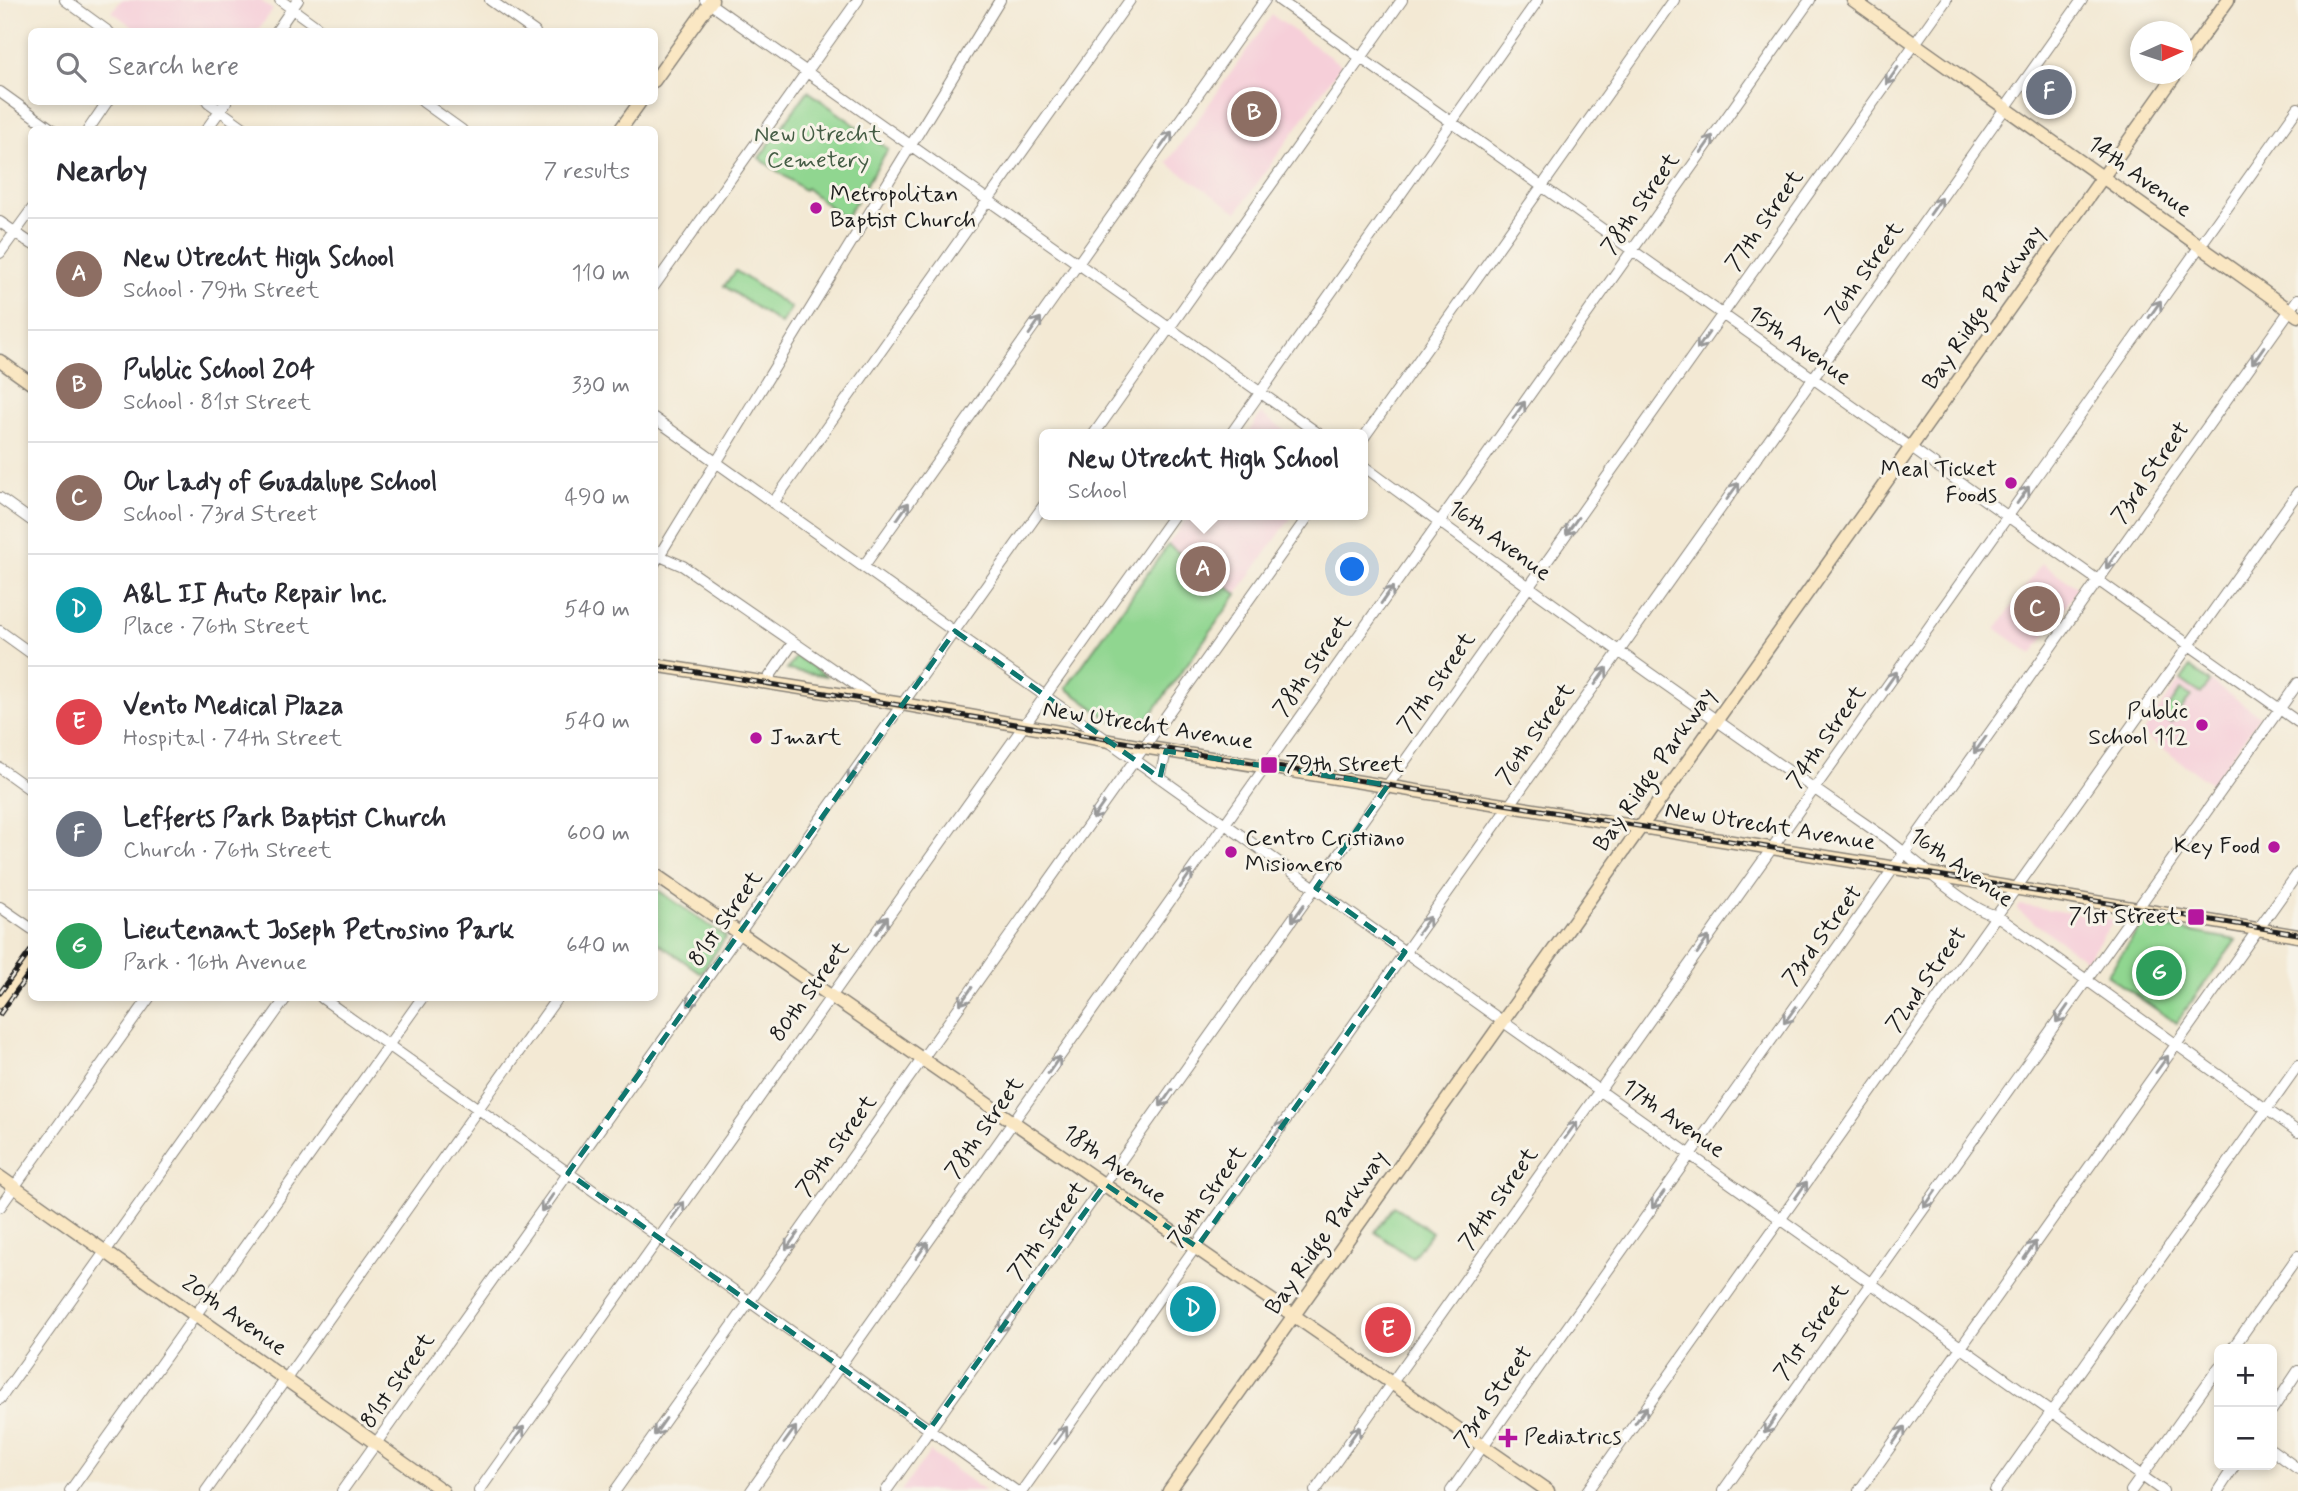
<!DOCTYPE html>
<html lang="en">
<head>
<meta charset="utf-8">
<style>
	body { margin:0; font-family:Mynerve,sans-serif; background:#f7f7f7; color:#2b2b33 }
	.controls { position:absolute; right:21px; bottom:21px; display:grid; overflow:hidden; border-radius:10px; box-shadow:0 4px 10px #0003 }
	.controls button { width:63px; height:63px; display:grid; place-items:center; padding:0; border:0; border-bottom:2px solid #e1e1e2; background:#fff; color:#2b2b33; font:35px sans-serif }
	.compass { position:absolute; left:2130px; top:21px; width:63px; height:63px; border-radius:50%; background:#fff; box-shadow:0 4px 10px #0003; rotate:87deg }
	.you { position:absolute; left:1353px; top:570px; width:24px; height:24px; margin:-18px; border:5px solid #fff; border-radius:50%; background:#1a73e8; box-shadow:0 0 0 10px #1a73e833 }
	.badge { display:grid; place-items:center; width:46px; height:46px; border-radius:50%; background:#7c3aed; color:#fff; font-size:23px; font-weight:700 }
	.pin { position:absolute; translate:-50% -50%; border:4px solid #fff; box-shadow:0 2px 7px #0006 }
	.popup { position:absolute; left:1039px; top:429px; width:329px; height:91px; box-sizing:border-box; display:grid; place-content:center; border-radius:10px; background:#fff; filter:drop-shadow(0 2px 5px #0005); font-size:23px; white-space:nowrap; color:#7c7c81 }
	.popup b { font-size:26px; color:#2b2b33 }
	.popup::after { content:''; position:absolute; left:50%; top:100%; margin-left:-14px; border:14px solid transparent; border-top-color:#fff }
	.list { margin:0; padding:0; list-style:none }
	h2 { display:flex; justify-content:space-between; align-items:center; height:91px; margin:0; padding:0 28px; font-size:30px }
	h2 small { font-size:23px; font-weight:400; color:#7c7c81 }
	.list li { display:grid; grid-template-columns:46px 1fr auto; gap:21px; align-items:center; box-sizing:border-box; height:112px; padding:0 28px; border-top:2px solid #e1e1e2 }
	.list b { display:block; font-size:26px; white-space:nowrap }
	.list p { margin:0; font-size:23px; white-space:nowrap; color:#7c7c81 }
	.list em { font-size:23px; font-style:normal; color:#7c7c81 }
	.icon { flex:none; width:38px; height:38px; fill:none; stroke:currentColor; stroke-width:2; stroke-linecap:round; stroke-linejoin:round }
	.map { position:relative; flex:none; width:2298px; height:1491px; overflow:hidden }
	.search { position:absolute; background:#fff; box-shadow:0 4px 10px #0003; left:28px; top:28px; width:630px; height:77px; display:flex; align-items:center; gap:18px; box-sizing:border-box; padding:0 24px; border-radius:10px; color:#7c7c81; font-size:26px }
	.panel { position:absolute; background:#fff; box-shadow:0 4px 10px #0003; left:28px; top:126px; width:630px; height:875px; border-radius:10px }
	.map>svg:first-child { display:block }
	.built { fill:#f6cfd9 }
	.green { fill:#90d690; stroke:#567956; stroke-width:2 }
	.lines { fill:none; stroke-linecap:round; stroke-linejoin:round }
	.street-casing { stroke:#888278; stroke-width:12 }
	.secondary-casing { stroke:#888278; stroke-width:15 }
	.street { stroke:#fff; stroke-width:10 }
	.secondary { stroke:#fae7c3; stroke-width:12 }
	.rail-casing { stroke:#1c1c1c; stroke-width:5 }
	.rail { stroke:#f7f3e8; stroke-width:2.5; stroke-dasharray:8; stroke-linecap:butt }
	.oneway { stroke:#999 }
	.marked { fill:none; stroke:#0f766e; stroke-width:5; stroke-dasharray:14 9; stroke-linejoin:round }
	.poi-dot { fill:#b5179e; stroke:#f7f3e8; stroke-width:2.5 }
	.labels { text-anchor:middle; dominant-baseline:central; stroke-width:6; stroke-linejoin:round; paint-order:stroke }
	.park-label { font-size:23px; fill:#455d45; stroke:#f7f3e8 }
	.street-label { font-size:23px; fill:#1c1c1c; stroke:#f7f3e8 }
	.poi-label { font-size:23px; fill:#1c1c1c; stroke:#f7f3e8; text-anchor:start }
</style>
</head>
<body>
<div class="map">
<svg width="2298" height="1491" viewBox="0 0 2298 1491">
	<rect width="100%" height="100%" fill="#f7f3e8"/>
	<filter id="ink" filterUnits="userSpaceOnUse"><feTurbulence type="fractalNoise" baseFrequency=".0143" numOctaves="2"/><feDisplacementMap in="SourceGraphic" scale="14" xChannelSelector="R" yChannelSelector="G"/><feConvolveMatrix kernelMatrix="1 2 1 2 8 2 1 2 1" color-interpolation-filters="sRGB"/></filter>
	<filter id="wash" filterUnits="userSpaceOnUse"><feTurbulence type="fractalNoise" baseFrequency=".00686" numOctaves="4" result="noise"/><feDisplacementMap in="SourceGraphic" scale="28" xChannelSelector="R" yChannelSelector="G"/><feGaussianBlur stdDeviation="1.57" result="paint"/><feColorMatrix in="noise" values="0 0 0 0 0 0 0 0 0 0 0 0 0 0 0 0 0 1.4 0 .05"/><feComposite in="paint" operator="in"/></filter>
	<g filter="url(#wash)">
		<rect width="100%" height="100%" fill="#f3e9d4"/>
		<path class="built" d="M121,0h139l13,10 -16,21h-118l-27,-19z
			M1272,15l69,50 -104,147 -70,-49z
			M1261,414l29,20h-43z
			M1189,515h104l-150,211 -30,-4 -47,-34z
			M2042,563l36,25 -46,66 -36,-25z
			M2190,666l70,50 -48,68 -70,-50z
			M2020,905l94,15 -28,40 -69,-50z
			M930,1452l55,39h-84z"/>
		<path class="green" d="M808,91l80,58 -43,70 -39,-31 -2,2 -45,-32z
			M736,271l55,37 -10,16 -57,-38z
			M1168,545l69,49 -94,132 -30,-4 -47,-34z
			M796,656l31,20 -40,-6z
			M2190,667l20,15 -9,12 -20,-14z
			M2181,690l10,6 -20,27 -9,-6z
			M655,888l71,49 -25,36 -46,-32z
			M2143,923l93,17 -60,83 -69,-48z
			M1394,1206l38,26 -20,26 -37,-26z"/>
	</g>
	<g filter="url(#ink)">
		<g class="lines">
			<defs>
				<path id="street" d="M65,0l44,32
					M280,0l44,32
					M490,0l45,32
					M705,0l614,434
					M1279,0l1019,722
					M276,32l22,-32
					M0,92l53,38
					M208,102l39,28
					M423,102l39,28
					M88,130l19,-28
					M206,130l20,-28
					M0,222l32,22
					M0,253l32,-44
					M654,286l204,-286
					M654,418l1509,1073
					M1094,434l308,-434
					M1231,434l307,-434
					M1362,440l312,-440
					M1362,465c172,127 346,251 522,372 25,17 87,76 112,78l302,217
					M0,498l32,23
					M773,503l357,-503
					M655,554l28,12 193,133
					M654,564l346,-564
					M863,567l402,-567
					M0,631l32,23
					M765,683l28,-40
					M0,768l32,23
					M1160,778l6,-27
					M0,907l32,22
					M322,998l694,493
					M0,1207l149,-209
					M2232,1349l66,-93
					M0,1399l286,-401
					M2272,1410l26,-39
					M2272,1450l26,19
					M70,1491l352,-493
					M206,1491l351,-493
					M342,1491l702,-986
					M479,1491l695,-976
					M615,1491l694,-976
					M751,1491l1059,-1491
					M886,1491l1060,-1491
					M1022,1491l1060,-1491
					M1315,1491l983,-1383
					M1451,1491l847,-1192
					M1587,1491l711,-999
					M1723,1491l575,-808
					M1859,1491l439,-618
					M1995,1491l303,-426
					M2131,1491l88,-124
					M2218,1491l17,-26"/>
				<path id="secondary" d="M1853,0l445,316
					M2182,64l46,-64
					M654,81l58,-81
					M620,130l20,-28
					M0,361l32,23
					M654,665l248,39 241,43 740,119 415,70
					M654,874l894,617
					M0,1002l32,-45
					M0,1177l443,314
					M1169,1491l1007,-1417"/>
			</defs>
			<use href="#street" class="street-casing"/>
			<use href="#secondary" class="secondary-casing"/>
			<use href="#street" class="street"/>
			<use href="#secondary" class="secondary"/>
			<defs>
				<path id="rail" d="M654,665l1644,269
					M0,993l32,-44
					M0,1014l32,-45"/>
			</defs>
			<use href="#rail" class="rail-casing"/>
			<use href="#rail" class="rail"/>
		</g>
		<defs><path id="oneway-shaft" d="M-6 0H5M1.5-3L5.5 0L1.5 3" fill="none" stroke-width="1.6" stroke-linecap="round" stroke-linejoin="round" transform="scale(1.75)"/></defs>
		<g class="oneway">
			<use href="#oneway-shaft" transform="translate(1892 76) rotate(125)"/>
			<use href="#oneway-shaft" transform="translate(1166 140) rotate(-55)"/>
			<use href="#oneway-shaft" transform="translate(1707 144) rotate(-55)"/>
			<use href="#oneway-shaft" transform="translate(1936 206) rotate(-55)"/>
			<use href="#oneway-shaft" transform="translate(2155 309) rotate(-55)"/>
			<use href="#oneway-shaft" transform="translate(1035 326) rotate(-55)"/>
			<use href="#oneway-shaft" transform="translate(1703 341) rotate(125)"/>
			<use href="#oneway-shaft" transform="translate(2258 355) rotate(125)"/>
			<use href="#oneway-shaft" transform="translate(1519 410) rotate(-55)"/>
			<use href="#oneway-shaft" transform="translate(1733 491) rotate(-54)"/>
			<use href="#oneway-shaft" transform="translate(2023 495) rotate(-55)"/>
			<use href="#oneway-shaft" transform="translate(903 511) rotate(-55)"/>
			<use href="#oneway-shaft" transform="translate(1572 526) rotate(125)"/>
			<use href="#oneway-shaft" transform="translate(2112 560) rotate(125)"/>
			<use href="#oneway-shaft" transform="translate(1387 595) rotate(-55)"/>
			<use href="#oneway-shaft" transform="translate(1601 676) rotate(-55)"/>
			<use href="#oneway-shaft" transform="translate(1891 680) rotate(-55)"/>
			<use href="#oneway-shaft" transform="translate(1980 745) rotate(126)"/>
			<use href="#oneway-shaft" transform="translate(854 772) rotate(125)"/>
			<use href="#oneway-shaft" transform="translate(1098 811) rotate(125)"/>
			<use href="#oneway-shaft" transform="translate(1186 879) rotate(-55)"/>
			<use href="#oneway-shaft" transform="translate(1298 913) rotate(125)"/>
			<use href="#oneway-shaft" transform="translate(882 925) rotate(-55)"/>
			<use href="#oneway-shaft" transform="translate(1424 925) rotate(-54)"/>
			<use href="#oneway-shaft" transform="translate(1703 945) rotate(-55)"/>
			<use href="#oneway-shaft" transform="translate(966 996) rotate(125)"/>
			<use href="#oneway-shaft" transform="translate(694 998) rotate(126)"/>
			<use href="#oneway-shaft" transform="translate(2062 1014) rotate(125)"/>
			<use href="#oneway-shaft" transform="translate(1790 1015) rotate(126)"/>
			<use href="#oneway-shaft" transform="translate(2162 1064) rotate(-54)"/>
			<use href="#oneway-shaft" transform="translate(1054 1065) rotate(-55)"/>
			<use href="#oneway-shaft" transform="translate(1166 1098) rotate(125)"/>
			<use href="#oneway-shaft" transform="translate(1279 1130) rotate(-55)"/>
			<use href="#oneway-shaft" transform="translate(1571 1130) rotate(-54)"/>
			<use href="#oneway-shaft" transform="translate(1801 1190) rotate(-55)"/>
			<use href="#oneway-shaft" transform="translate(1930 1199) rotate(125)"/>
			<use href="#oneway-shaft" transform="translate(1658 1200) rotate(125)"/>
			<use href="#oneway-shaft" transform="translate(547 1203) rotate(125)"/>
			<use href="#oneway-shaft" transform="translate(678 1210) rotate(-54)"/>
			<use href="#oneway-shaft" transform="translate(792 1241) rotate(126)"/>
			<use href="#oneway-shaft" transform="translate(922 1250) rotate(-55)"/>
			<use href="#oneway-shaft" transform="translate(2030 1250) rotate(-55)"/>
			<use href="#oneway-shaft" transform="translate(1005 1323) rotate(126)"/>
			<use href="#oneway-shaft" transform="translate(1641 1415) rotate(-55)"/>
			<use href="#oneway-shaft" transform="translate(1770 1425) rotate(125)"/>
			<use href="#oneway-shaft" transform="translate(660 1427) rotate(125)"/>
			<use href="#oneway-shaft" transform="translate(518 1435) rotate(-55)"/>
			<use href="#oneway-shaft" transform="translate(790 1435) rotate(-54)"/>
			<use href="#oneway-shaft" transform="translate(1061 1435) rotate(-54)"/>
			<use href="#oneway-shaft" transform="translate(1354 1435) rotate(-55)"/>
			<use href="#oneway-shaft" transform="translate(1899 1435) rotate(-55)"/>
		</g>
	</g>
	<path class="marked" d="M955,631l205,147 6,-27 222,34 -72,103 89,64 -208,295 -92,-63 -176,246 -361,-257z"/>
	<g class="poi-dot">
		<circle cx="816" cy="208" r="7"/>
		<circle cx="2011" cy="483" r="7"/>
		<circle cx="2202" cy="725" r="7"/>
		<circle cx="756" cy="738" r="7"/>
		<rect x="1260" y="756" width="18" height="18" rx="3.5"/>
		<circle cx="2274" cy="847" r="7"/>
		<circle cx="1231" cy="852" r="7"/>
		<rect x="2187" y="908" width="18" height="18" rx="3.5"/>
		<path d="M1504.5 1427.5h7v7h7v7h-7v7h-7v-7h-7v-7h7z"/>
	</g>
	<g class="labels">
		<g class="park-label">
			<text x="818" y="135">New Utrecht<tspan x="818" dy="26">Cemetery</tspan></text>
		</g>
		<g class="street-label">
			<text transform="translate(2139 177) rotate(36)">14th Avenue</text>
			<text transform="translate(1641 204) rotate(-55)">78th Street</text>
			<text transform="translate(1765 221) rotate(-55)">77th Street</text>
			<text transform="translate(1865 273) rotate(-55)">76th Street</text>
			<text transform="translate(1984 308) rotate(-55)">Bay Ridge Parkway</text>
			<text transform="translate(1799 346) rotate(35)">15th Avenue</text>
			<text transform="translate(2151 473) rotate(-55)">73rd Street</text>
			<text transform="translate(1499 541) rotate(36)">16th Avenue</text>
			<text transform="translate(1313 666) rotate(-55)">78th Street</text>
			<text transform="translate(1437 683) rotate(-55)">77th Street</text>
			<text transform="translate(1148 726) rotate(9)">New Utrecht Avenue</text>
			<text transform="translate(1536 734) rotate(-55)">76th Street</text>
			<text transform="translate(1827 737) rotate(-55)">74th Street</text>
			<text transform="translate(1655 770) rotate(-55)">Bay Ridge Parkway</text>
			<text transform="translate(1770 827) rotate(9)">New Utrecht Avenue</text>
			<text transform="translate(1961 868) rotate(35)">16th Avenue</text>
			<text transform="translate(726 919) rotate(-55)">81st Street</text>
			<text transform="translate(1823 936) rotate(-54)">73rd Street</text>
			<text transform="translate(1927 980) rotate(-55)">72nd Street</text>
			<text transform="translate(810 992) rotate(-54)">80th Street</text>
			<text transform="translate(1673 1119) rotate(35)">17th Avenue</text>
			<text transform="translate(985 1128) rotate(-55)">78th Street</text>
			<text transform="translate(837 1146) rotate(-54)">79th Street</text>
			<text transform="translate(1114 1165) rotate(35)">18th Avenue</text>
			<text transform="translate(1208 1197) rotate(-55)">76th Street</text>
			<text transform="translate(1499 1199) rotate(-55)">74th Street</text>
			<text transform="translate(1048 1231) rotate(-54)">77th Street</text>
			<text transform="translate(1327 1233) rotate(-55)">Bay Ridge Parkway</text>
			<text transform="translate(234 1316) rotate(35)">20th Avenue</text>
			<text transform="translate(1812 1332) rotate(-55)">71st Street</text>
			<text transform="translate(398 1381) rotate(-55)">81st Street</text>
			<text transform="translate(1494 1397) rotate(-55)">73rd Street</text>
		</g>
		<g class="poi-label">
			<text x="830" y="195">Metropolitan<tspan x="830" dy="26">Baptist Church</tspan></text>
			<text x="1997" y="470" text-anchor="end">Meal Ticket<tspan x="1997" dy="26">Foods</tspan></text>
			<text x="2188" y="712" text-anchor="end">Public<tspan x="2188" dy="26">School 112</tspan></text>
			<text x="770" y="738">Jmart</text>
			<text x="1285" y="765">79th Street</text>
			<text x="1245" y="839">Centro Cristiano<tspan x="1245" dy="26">Misionero</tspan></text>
			<text x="2260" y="847" text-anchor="end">Key Food</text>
			<text x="2180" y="917" text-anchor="end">71st Street</text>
			<text x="1524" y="1438">Pediatrics</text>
		</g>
	</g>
</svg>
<div class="controls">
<button>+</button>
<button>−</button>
</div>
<svg class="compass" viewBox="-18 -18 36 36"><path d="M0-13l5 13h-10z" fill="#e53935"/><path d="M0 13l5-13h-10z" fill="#7c7c81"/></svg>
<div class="you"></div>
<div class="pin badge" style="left:1203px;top:569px;background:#8d6e63">A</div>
<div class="popup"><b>New Utrecht High School</b>School</div>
<div class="pin badge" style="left:1254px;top:114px;background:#8d6e63">B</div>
<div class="pin badge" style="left:2037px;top:609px;background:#8d6e63">C</div>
<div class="pin badge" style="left:1193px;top:1309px;background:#0f9aa8">D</div>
<div class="pin badge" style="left:1388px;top:1330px;background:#e0444e">E</div>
<div class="pin badge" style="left:2049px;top:92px;background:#6b7280">F</div>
<div class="pin badge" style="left:2159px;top:973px;background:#2e9e5b">G</div>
<div class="search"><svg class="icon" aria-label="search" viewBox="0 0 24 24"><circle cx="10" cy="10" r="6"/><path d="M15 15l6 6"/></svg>Search here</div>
<section class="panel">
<h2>Nearby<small>7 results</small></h2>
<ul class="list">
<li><span class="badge" style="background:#8d6e63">A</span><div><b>New Utrecht High School</b><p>School · 79th Street</p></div><em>110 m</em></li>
<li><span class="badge" style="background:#8d6e63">B</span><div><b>Public School 204</b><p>School · 81st Street</p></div><em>330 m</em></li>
<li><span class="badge" style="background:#8d6e63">C</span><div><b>Our Lady of Guadalupe School</b><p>School · 73rd Street</p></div><em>490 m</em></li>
<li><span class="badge" style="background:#0f9aa8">D</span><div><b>A&amp;L II Auto Repair Inc.</b><p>Place · 76th Street</p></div><em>540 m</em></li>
<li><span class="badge" style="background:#e0444e">E</span><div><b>Vento Medical Plaza</b><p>Hospital · 74th Street</p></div><em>540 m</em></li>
<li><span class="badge" style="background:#6b7280">F</span><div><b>Lefferts Park Baptist Church</b><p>Church · 76th Street</p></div><em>600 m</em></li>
<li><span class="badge" style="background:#2e9e5b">G</span><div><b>Lieutenant Joseph Petrosino Park</b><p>Park · 16th Avenue</p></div><em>640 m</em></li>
</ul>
</section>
</div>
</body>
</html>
